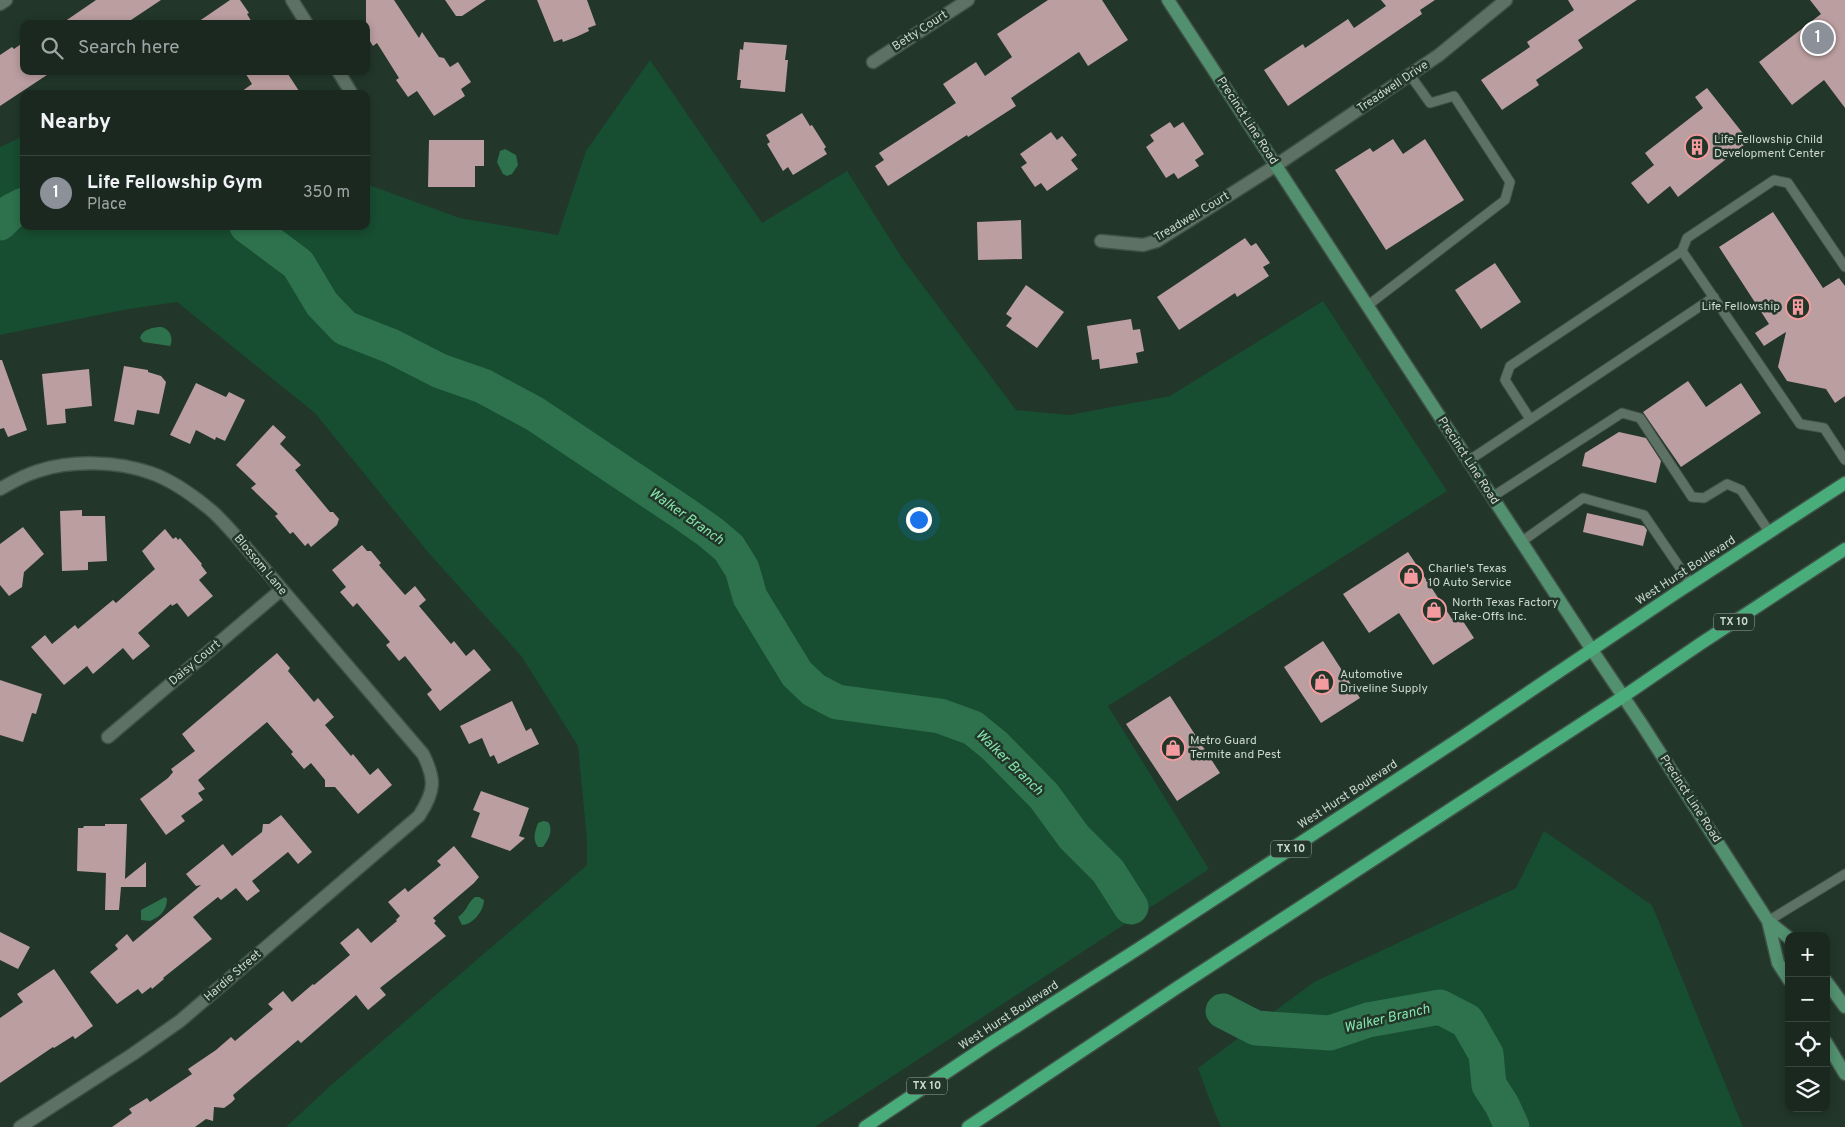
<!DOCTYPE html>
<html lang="en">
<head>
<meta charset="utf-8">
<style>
	body { margin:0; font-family:Overpass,sans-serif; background:#27342d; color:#f1f3f6 }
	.controls { position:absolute; right:15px; bottom:15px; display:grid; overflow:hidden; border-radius:10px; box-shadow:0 2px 8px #0003 }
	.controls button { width:45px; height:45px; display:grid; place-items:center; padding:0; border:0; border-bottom:1px solid #38443e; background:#1a2820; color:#f1f3f6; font:25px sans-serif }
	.you { position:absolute; left:918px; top:519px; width:18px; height:18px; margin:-12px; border:4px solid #fff; border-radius:50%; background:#1a73e8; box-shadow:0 0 0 8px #1a73e833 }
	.badge { display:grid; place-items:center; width:32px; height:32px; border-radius:50%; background:#8c9099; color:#fff; font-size:16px; font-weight:700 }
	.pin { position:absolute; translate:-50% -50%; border:2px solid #fff; box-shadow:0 1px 5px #0006 }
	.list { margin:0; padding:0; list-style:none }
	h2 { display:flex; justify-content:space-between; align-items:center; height:65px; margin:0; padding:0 20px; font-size:21px }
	h2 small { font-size:16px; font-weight:400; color:#9fa6a5 }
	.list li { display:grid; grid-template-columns:32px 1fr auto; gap:15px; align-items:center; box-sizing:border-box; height:75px; padding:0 20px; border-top:1px solid #38443e }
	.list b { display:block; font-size:19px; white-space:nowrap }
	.list p { margin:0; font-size:16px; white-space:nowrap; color:#9fa6a5 }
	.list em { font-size:16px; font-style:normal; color:#9fa6a5 }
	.icon { flex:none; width:28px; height:28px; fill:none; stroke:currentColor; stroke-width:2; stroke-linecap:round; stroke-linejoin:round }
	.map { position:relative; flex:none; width:1845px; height:1127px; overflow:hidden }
	.search { position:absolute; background:#1a2820; box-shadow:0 2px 8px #0003; left:20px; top:20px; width:350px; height:55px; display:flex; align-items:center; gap:12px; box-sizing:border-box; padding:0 18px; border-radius:10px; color:#9fa6a5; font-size:19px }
	.panel { position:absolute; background:#1a2820; box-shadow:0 2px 8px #0003; left:20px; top:90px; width:350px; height:140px; border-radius:10px }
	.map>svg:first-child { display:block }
	.green { fill:#174d30 }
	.water { fill:#2d724c }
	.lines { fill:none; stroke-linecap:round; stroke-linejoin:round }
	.river { stroke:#2d724c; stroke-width:35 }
	.building { fill:#bb9e9f }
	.lane-casing { stroke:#405147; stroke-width:11 }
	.street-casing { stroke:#405147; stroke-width:15 }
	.secondary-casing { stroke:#405147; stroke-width:15 }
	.primary-casing { stroke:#405147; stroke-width:15 }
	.lane { stroke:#5d7264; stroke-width:9 }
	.street { stroke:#5d7264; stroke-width:12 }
	.secondary { stroke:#52906f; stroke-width:12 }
	.primary { stroke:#48ad7a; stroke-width:12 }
	.labels { text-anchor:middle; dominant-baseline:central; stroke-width:5; stroke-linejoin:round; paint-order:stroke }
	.shield { fill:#22362a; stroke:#98a79e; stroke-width:1 }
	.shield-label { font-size:11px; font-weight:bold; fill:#cbd7cf }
	.street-label { font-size:12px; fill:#cbd7cf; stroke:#22362a }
	.poi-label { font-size:12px; fill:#cbd7cf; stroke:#22362a; text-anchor:start }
	.water-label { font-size:14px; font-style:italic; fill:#84e4ab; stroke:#22362a }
</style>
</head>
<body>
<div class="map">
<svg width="1845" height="1127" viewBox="0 0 1845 1127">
	<rect width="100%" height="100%" fill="#22362a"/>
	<path class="green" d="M650,60l112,163 85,-52 55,87 114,152 53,5 101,-19 153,-95 124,190 -339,215 101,163 -394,258h-529l44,-41 257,-221v-24l-9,-95 -56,-89 -95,-106 -112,-138 -138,-111 -54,8 -123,25v-188l24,-11v90h342v-42l94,34 98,17 28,-84z
		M1544,831l108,74 91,222h-522l-13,-31 -10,-28 116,-86 202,-94z"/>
	<path class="water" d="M505,149l11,6 2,10 -6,9 -5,2 -4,-2 -6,-12 3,-11z
		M162,327c8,3 12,11 8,19l-27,-4 -3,-4c2,-9 14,-11 22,-11z
		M543,821l5,1c6,8 0,18 -5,25h-5c-6,-8 -3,-15 0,-24z
		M165,897l2,2c0,11 -7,18 -17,22l-9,-1v-10z
		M475,897h4l5,3c0,11 -12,25 -22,25l-4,-8c10,-7 9,-14 17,-20z"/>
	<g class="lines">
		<path class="river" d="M0,223l12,-12 12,-6
			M247,226l51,38 24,40 23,24 46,18 49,25 43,15 52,28 148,99 27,19 19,16 13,21 8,28 47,77 17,16 23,12 103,14 33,12 22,18 49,50 30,41 34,34 23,36
			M1223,1011l33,17 74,5 38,-13 72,-13 27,14 19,33 3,31 13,20 10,22"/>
	</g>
	<path class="building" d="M96,0h65l-36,24h-64z
		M230,0h10l9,13 -2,1 6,10h-58z
		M366,0h28l25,38 3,-6 17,25 5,1 6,9 8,-5 13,20 -10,7 4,7 -31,20 -17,-25 -9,6 -12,-17 3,-2 -22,-35 -4,3 -7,-11z
		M445,0h41l-24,16h-6z
		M537,0h50l9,25 -8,3 1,3 -13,6 -13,5 -1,-3 -8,3z
		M1048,0h54l26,40 -40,26 -9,-14 -68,46 5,8 -48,31 -1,-2 -79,51 -13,-20 9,-6 -5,-7 77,-50 -13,-19 33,-22 9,14 27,-19 -15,-23z
		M1381,0h54l-15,10 2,4 -134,92 -24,-36 39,-26 2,4 43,-29 6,9 32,-22z
		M1568,0h69l-59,40 5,8 -47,32 3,5 -37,25 -21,-30 49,-33 -3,-5 47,-32z
		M1810,0h35v108l-21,-28 -32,25 -33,-43 62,-48z
		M24,42v29h29l-53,35v-51l12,-8 2,2z
		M744,42l43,3 -2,15h3l-3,32 -45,-4 1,-8h-4l3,-31 3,1z
		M244,71h42l15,23h-63l14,-10z
		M1707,88l42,53 -71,56 -8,-11 -22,18 -17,-21 23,-18 -9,-12 58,-45 -8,-11z
		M802,113l8,13 2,-1 14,22 -2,2 3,5 -34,21 -5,-8 -5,4 -16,-27 3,-2 -4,-7z
		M1170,122l4,6 9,-6 21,32 -9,6 4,6 -21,13 -4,-6 -8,5 -20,-31 8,-6 -4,-6z
		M1051,132l6,8 5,-4 15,19 -6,5 7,9 -31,22 -6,-8 -6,4 -14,-20 6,-4 -7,-9z
		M1393,139l10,15 22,-15 39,61 -78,50 -51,-80 35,-22 3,4z
		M429,140h55v26h-9v21h-47z
		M1773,212l50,76 16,-10 6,8v110l-10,7 -9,-14 -39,-8 -9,-14 8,-35 -22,14 -9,-13 14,-9 -50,-77z
		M1021,220l1,39 -44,1 -1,-38z
		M1245,238l6,8 5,-3 14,20 -7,4 6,9 -32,21 -2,-4 -56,37 -22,-33z
		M1495,263l26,39 -40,27 -26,-39z
		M1026,285l38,27 -27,36 -31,-22 6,-8 -6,-4z
		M1131,319l2,11 7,-1 4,22 -8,2 2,10 -38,6 -1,-10 -7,1 -5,-34z
		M0,360h2l25,70 -19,7 -4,-9 -4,1z
		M124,366l24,4v2l13,4 5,6 -7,32 -22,-4 -3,15 -20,-4z
		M89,369l3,37 -27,3 1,14 -19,2 -5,-51z
		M1688,381l18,26 35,-24 20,30 -80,54 -38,-55z
		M196,383l30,14 3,-5 16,8 -20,41 -9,-4 -1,3 -19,-10 -6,14 -20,-9z
		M273,425l13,12 -6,7 21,21 -6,5 35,42h3l6,7 -2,6 -26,22 -3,-4 -3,3 -12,-14 -3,2 -15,-18 3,-2 -27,-26 5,-4 -20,-19z
		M1619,432l27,6 15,23 -5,22 -74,-17 3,-13z
		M82,510v6h23l2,45 -19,1v8l-26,1 -2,-60z
		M1587,513l57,13 3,4 -4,16 -60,-14z
		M23,527l21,27 -20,18 -2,15 -13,9 -9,-11v-41z
		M165,529l8,10 3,-2 2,3 2,-2 22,26 -1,1 6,8 -8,7 14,16 -25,21 -11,-14 -5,3 -1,-2 -33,29 12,13 -17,14 -10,-12 -30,26 -6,-8 -23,19 -33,-38 14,-12 7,9 23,-19 3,4 35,-29 3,3 39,-34 -13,-18z
		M362,545l5,6h4l10,12 -2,2 26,30 10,-9 11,14 -7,6 32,38 3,-3 12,15 8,-7 17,21 -51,41 -13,-17 5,-4 -27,-34 -6,5 -13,-16 4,-3 -33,-39 -4,4 -13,-15 6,-5 -14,-17z
		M1408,552l44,67 7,-4 15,23 -41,27 -34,-52 -30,20 -26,-39z
		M1323,641l37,57 -39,25 -37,-56z
		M277,653l13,15 -2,3 26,31 4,-4 16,19 -9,8 26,31 2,-2 17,21 8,-7 14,17 -34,29 -23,-27h-10v-7l-14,-17 -7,6 -13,-15 2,-2 -26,-30 -69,58 7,9 -7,4 5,7 -22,16 4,5 -19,14 -26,-36 28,-21 5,-6 -2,-3 24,-18 -13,-17z
		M0,680l42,14 -6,20 -4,-1 -9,29 -23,-7z
		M1170,696l50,77 -43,28 -51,-77z
		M512,701l14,30 5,-3 8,16 -41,20 -4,-9 -4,2 -8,-19 -13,6 -9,-18z
		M481,791l48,17 -10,28 6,2 -15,13 -39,-14 9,-24 -7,-3z
		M281,815l31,37 -14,12 -10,-12 -36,29 8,10 -13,10 -11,-13 -15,12 -3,-3 -25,20 19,22 -49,39 1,1 -12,10 -1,-2 -9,7 -4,-5 -21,15 -27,-32 28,-23 -3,-4 12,-11 6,8 68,-57 -5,1 -10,-12 37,-30 9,12 30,-24 1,-8h6z
		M105,824h22l-2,55 21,-17v25h-25l-2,23h-14l1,-37 -29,-2 1,-43h5l1,-2h21z
		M454,846l25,31 -5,6 -41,35 3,3 -2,2 12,13 -66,52 6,7 -18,15 -12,-15 -55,48 -3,-3 -65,55 2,4 -4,4 -7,5 -10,-1 -1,14 -7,-2 -11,8h-83l20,-14 -3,-4 18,-11 3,4 42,-28 -4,-5 28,-19 15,-13 4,4 38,-32 -5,-5 15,-13 9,11 21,-18 1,1 36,-30 -10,-12 18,-15 13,15 26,-22 -1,-1 4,-4 -12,-14 17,-14 3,4 33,-27 -4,-4z
		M0,932l30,15 -12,22 -18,-9z
		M54,969l39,57 -18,13 -2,-3 -19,12 -1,-1 -53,36v-65l23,-16 -6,-8z"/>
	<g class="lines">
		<defs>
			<path id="lane" d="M1845,267l-57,-84 -14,-3 -87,58 -5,13 118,173 24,4 21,32
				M1367,306l138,-106 5,-18 -56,-86 -24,7 -20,-28
				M1530,419l-25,-39 5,-14 172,-115
				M1468,461l246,-164
				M1492,497l130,-84 18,5 52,79 12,1 23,-14 14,6 29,43
				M1521,542l62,-44 61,17 47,69
				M1768,921l77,-47"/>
			<path id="street" d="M292,0l15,24
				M0,4l6,-4
				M873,62l95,-62
				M338,71l14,23
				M1101,241l42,4 14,-4 118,-75 164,-111 67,-55
				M0,489c12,-7 25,-14 38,-18 34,-11 79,-10 113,2 20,7 40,21 56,34 11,8 20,20 30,30l186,217c13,26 12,37 -4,62l-239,205 -47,33 -113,73
				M108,737l173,-147"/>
			<path id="secondary" d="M1168,0l424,650 49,73 127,198 10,42 11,17
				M1768,921l21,17
				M1826,981l19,26
				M1826,1042l19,32"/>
			<path id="primary" d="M865,1127l124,-83 152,-97 321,-210 214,-144 169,-110
				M968,1127l210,-140 446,-291 76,-52 145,-95"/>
		</defs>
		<use href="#lane" class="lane-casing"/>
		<use href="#street" class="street-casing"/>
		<use href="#secondary" class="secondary-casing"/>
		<use href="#primary" class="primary-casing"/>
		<use href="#lane" class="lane"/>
		<use href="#street" class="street"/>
		<use href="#secondary" class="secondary"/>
		<use href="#primary" class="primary"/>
	</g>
	<defs>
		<symbol id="building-ring" viewBox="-11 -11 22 22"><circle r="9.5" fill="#22362a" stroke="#f49b9f" stroke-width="1.5"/><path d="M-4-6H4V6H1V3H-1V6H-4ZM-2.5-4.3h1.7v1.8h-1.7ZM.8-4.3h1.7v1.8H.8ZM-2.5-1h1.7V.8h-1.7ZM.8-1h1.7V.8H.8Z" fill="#f49b9f"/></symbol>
		<symbol id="shop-ring" viewBox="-11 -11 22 22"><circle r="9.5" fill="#22362a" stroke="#f49b9f" stroke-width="1.5"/><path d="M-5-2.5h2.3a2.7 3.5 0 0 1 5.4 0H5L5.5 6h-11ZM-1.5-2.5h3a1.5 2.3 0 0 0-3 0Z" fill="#f49b9f"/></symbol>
	</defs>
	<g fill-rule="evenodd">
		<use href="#building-ring" x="1683" y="133" width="28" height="28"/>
		<use href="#building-ring" x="1784" y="293" width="28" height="28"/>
		<use href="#shop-ring" x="1397" y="562" width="28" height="28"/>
		<use href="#shop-ring" x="1420" y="596" width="28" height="28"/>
		<use href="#shop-ring" x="1308" y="668" width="28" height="28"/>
		<use href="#shop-ring" x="1159" y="734" width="28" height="28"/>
	</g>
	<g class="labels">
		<g class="shield">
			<rect x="1714" y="613.5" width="40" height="17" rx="4"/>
			<rect x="1271" y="840.5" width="40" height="17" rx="4"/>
			<rect x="907" y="1077.5" width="40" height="17" rx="4"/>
		</g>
		<g class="shield-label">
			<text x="1734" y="622">TX 10</text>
			<text x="1291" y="849">TX 10</text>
			<text x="927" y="1086">TX 10</text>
		</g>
		<g class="street-label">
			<text transform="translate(920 31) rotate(-33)">Betty Court</text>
			<text transform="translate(1393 87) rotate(-34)">Treadwell Drive</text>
			<text transform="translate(1247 121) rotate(57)">Precinct Line Road</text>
			<text transform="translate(1192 217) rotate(-31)">Treadwell Court</text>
			<text transform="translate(1468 461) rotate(57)">Precinct Line Road</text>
			<text transform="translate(260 565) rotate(50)">Blossom Lane</text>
			<text transform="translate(1686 571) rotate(-33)">West Hurst Boulevard</text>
			<text transform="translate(195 663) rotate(-40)">Daisy Court</text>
			<text transform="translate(1348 795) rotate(-33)">West Hurst Boulevard</text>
			<text transform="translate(1690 799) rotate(57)">Precinct Line Road</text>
			<text transform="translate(233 976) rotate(-41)">Hardie Street</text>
			<text transform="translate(1009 1016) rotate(-33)">West Hurst Boulevard</text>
		</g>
		<g class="poi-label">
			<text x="1714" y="140">Life Fellowship Child<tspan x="1714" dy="14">Development Center</tspan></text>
			<text x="1780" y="307" text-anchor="end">Life Fellowship</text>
			<text x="1428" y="569">Charlie's Texas<tspan x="1428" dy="14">10 Auto Service</tspan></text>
			<text x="1452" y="603">North Texas Factory<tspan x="1452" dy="14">Take-Offs Inc.</tspan></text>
			<text x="1340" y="675">Automotive<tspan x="1340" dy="14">Driveline Supply</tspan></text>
			<text x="1190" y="741">Metro Guard<tspan x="1190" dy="14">Termite and Pest</tspan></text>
		</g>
		<g class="water-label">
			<text transform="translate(686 517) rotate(35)">Walker Branch</text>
			<text transform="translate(1009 763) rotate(44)">Walker Branch</text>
			<text transform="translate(1387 1019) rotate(-13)">Walker Branch</text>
		</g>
	</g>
</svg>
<div class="controls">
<button>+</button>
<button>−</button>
<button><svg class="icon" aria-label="locate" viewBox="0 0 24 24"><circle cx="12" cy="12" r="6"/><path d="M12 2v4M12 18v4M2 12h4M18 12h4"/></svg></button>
<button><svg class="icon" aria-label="layers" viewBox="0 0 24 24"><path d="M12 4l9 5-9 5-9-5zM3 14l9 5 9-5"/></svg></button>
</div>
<div class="you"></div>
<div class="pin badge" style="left:1818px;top:38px">1</div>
<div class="search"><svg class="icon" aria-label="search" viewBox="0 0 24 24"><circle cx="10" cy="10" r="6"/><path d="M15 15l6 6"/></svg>Search here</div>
<section class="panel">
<h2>Nearby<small></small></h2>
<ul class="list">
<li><span class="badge">1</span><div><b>Life Fellowship Gym</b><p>Place</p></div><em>350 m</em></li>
</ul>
</section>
</div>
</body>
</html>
